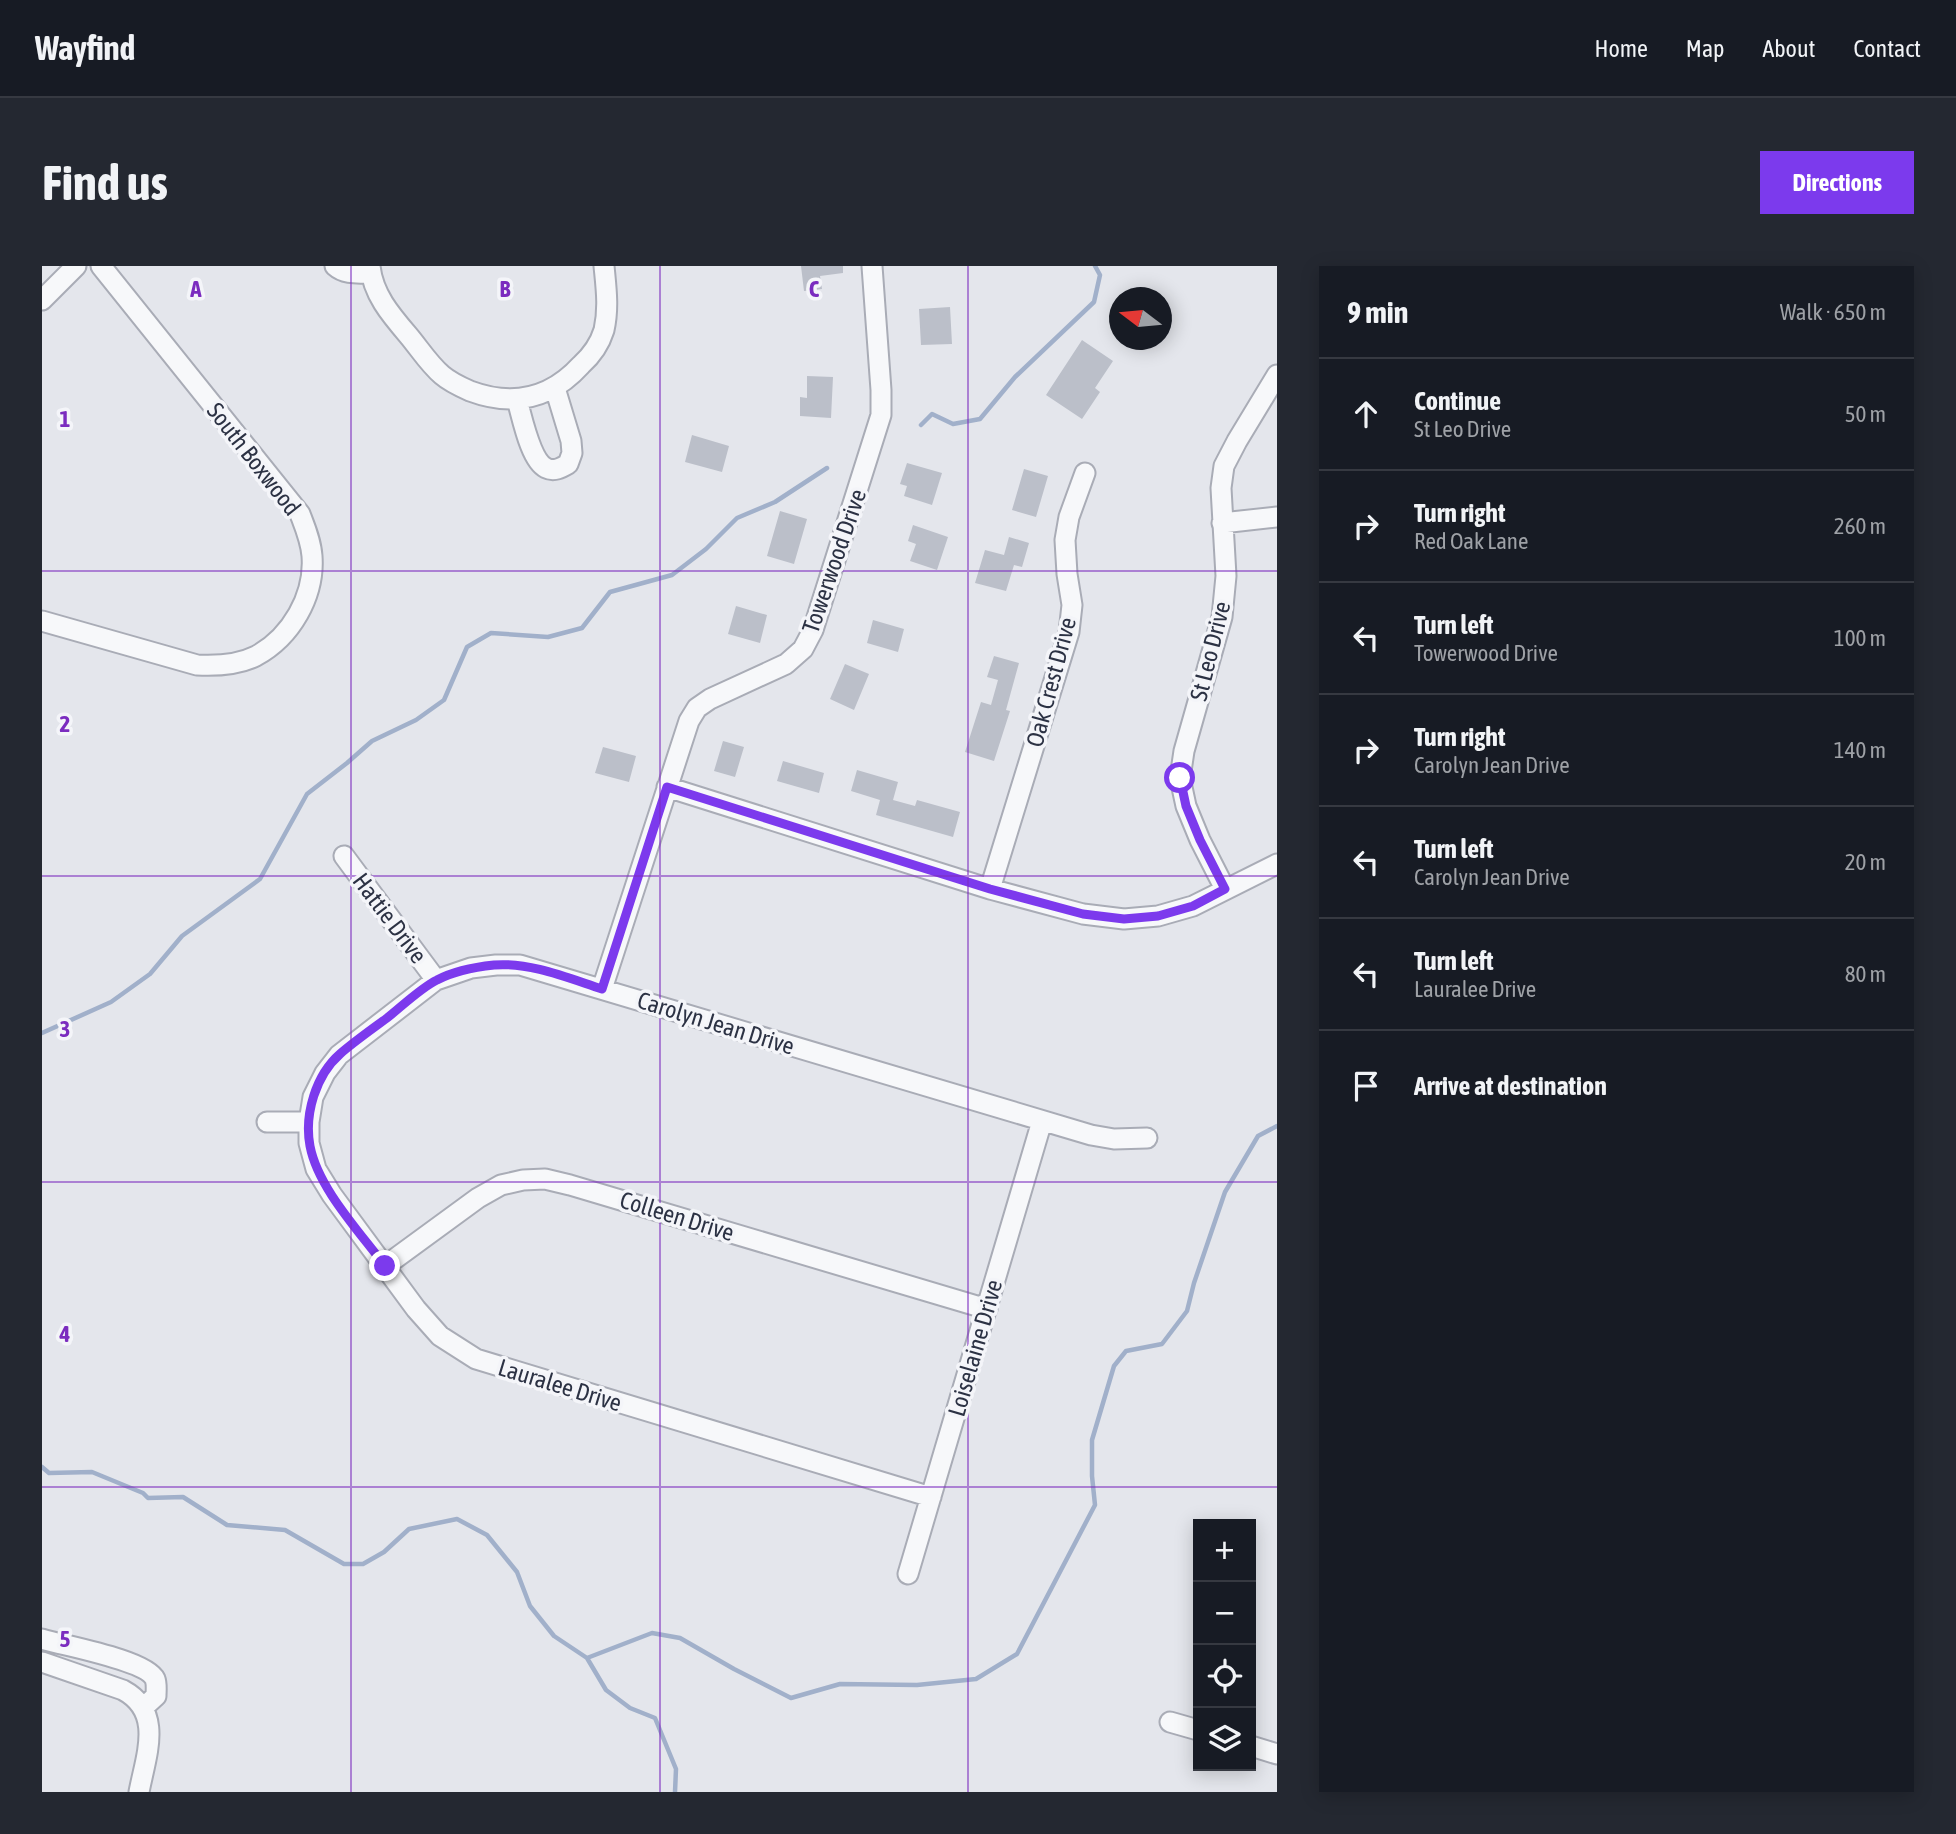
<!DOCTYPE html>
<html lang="en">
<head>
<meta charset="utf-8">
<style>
	body { margin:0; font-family:"Asap Condensed",sans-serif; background:#242831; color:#f1f3f6 }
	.controls { position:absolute; right:21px; bottom:21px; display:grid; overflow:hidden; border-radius:0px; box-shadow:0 4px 18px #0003 }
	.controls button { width:63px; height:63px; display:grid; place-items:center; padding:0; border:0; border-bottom:2px solid #363941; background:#171b24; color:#f1f3f6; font:35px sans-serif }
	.compass { position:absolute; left:1067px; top:21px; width:63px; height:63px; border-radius:50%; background:#171b24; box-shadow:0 4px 18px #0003; rotate:286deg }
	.stop { position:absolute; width:21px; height:21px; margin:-16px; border:5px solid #7c3aed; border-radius:50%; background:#fff }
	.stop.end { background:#7c3aed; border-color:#fff; box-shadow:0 2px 7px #0008 }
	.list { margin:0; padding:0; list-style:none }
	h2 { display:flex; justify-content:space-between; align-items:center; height:91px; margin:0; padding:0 28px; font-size:30px }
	h2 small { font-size:23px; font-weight:400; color:#9ea1a6 }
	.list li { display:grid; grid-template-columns:46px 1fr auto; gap:21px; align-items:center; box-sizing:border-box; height:112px; padding:0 28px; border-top:2px solid #363941 }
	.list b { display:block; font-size:26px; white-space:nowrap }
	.list p { margin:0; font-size:23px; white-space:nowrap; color:#9ea1a6 }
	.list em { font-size:23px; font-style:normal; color:#9ea1a6 }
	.icon { flex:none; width:38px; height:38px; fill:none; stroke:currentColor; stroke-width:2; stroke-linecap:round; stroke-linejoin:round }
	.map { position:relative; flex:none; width:1235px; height:1526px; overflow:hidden; border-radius:0px }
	header { display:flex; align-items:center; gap:42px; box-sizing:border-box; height:98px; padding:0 35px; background:#171b24; border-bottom:2px solid #363941 }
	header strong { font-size:33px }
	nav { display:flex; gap:38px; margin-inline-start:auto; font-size:24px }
	.intro { display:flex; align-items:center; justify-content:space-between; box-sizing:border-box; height:168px; padding:0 42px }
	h1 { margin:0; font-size:49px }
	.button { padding:18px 32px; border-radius:0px; background:#7c3aed; color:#fff; font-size:24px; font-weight:700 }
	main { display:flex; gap:42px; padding:0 42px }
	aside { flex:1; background:#171b24; border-radius:0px; box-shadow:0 4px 18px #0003 }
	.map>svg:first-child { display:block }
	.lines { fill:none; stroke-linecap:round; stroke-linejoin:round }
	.stream { stroke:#a1b0ca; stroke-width:4.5 }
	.building { fill:#bbbfc9 }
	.minor-casing { stroke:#a9acb6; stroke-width:23 }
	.minor { stroke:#f7f8fa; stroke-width:19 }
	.route { stroke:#7c3aed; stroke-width:9 }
	.grid { fill:none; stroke:#7b2cbf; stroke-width:2; stroke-opacity:0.55 }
	.labels { text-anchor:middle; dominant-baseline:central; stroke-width:7; stroke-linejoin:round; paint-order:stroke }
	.street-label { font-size:24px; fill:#2c3244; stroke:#f4f5f9 }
	.grid-label { font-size:23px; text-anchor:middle; font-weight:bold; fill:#7b2cbf; stroke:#f4f5f9; stroke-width:7; stroke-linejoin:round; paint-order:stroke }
</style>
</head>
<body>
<header>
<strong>Wayfind</strong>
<nav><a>Home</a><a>Map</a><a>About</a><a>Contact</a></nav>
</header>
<div class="intro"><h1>Find us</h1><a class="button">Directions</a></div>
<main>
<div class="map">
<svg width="1235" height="1526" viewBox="0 0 1235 1526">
	<rect width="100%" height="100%" fill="#e4e6ec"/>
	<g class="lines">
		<path class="stream" d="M879,159l11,-11 21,10 27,-5 35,-42 79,-75 6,-27 -5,-9
			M0,767l69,-31 39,-28 32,-38 78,-57 47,-85 40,-31 25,-22 44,-21 28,-20 23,-53 24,-14 57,4 34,-9 28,-36 62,-17 34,-26 31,-31 38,-16 52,-34
			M0,1201l7,6 43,-1 51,21 5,5 35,-1 44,28 58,5 59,34h19l21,-12 25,-23 48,-10 30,16 30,37 13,34 24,30 33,22 19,32 24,18 25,10 21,51 -1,23
			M545,1392l65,-25 28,5 54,31 57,29 49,-14 77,1 59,-6 41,-25 78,-149 -3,-29v-36l22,-74 12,-15 36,-7 25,-33 7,-28 31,-91 33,-56 19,-10"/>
	</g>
	<path class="building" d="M759,0h42v7l-23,3 2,13 -18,2z
		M908,41l2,37 -31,1 -2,-36z
		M1040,74l31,21 -18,27 5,4 -18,27 -36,-24z
		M765,110l26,1 -2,41 -31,-2v-19l7,1z
		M650,169l37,11 -7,26 -37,-10z
		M865,197l35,10 -10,32 -28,-9 3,-10 -7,-2z
		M982,203l24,7 -12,41 -24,-7z
		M738,245l27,8 -13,45 -27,-8z
		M871,259l35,12 -11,33 -27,-9 6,-17 -8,-3z
		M967,271l20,6 -7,24 -8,-2 -8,26 -31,-8 10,-33 19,5z
		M694,340l31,9 -7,28 -32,-9z
		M831,354l31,9 -6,23 -31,-9z
		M952,390l25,7 -13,47 4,1 -16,50 -29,-9 16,-50 10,3 7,-25 -11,-3z
		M803,398l24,10 -15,36 -24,-11z
		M681,475l21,6 -9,30 -21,-6z
		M561,481l33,9 -7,26 -34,-9z
		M741,495l41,12 -5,20 -42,-12z
		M815,504l41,12 -5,18 22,6 2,-6 43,12 -7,25 -77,-22 4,-15 -29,-9z"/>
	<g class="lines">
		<defs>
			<path id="minor" d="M293,0c10,9 23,7 36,7
				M328,0c3,28 20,48 38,69 11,13 21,29 34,40 8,7 19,12 28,16 43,16 80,8 111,-26 10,-9 19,-22 23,-35 5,-22 2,-43 0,-64
				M0,34l34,-34
				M475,134c5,16 13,60 29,68 8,4 15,0 22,-4l4,-11 -1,-12 -16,-53
				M1180,257l55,-6
				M0,355l155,44c19,1 41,0 59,-9 35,-19 59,-60 56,-100 -1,-15 -7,-29 -12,-42l-199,-248
				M625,521l323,102 93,25 41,5 34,-3 35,-10 84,-42
				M302,590l92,124
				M948,623l79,-257 3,-27 -5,-31 -2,-34 4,-23 16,-44
				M1183,623l-25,-49 -14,-34 -6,-28 4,-27 38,-134 4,-41 -5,-88 3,-22 13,-25 40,-66
				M560,723l87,-268 8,-13 13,-9 76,-35 17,-15 10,-19 68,-215v-25l-9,-124
				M225,856h42
				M343,1000l93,-68 23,-13 22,-5 22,-1 25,6 417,124
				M889,1231l-455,-138 -36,-23 -24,-27 -84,-114 -16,-26 -7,-26v-21l4,-25 12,-24 14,-18 97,-75 35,-12 25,-3h24l571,170 23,4 33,-1
				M866,1308l134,-453
				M0,1373c23,7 104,21 113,40 2,5 1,12 1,17l-12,11
				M0,1396l81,28c41,22 23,65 16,102
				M1128,1456l28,8
				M1209,1480l26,8"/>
		</defs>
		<use href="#minor" class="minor-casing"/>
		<use href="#minor" class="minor"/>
	</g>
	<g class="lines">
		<path class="route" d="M343,1000c-26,-35 -67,-78 -75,-120 -6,-32 6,-71 30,-92 15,-13 31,-24 47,-36 14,-11 35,-31 50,-38 17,-9 38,-13 57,-15 36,-3 74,13 108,24l65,-202 323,102 93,25 41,5 34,-3 35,-10 32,-17 -25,-49 -14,-34 -6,-28"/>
	</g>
	<path class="grid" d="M309,0v1526M618,0v1526M926,0v1526M0,305h1235M0,610h1235M0,916h1235M0,1221h1235"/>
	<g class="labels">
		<g class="street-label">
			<text transform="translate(212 193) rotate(52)">South Boxwood</text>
			<text transform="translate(792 295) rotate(-71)">Towerwood Drive</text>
			<text transform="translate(1168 385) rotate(-76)">St Leo Drive</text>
			<text transform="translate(1009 416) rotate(-75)">Oak Crest Drive</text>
			<text transform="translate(348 652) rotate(53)">Hattie Drive</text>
			<text transform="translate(674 757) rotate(17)">Carolyn Jean Drive</text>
			<text transform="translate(635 950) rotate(17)">Colleen Drive</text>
			<text transform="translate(933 1082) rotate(-74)">Loiselaine Drive</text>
			<text transform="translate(518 1119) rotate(17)">Lauralee Drive</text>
		</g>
	</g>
	<g class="grid-label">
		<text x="154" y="31">A</text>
		<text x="463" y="31">B</text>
		<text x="772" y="31">C</text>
		<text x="23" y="161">1</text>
		<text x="23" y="466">2</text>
		<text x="23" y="771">3</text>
		<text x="23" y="1076">4</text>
		<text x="23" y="1381">5</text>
	</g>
</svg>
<div class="controls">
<button>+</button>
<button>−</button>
<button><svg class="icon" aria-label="locate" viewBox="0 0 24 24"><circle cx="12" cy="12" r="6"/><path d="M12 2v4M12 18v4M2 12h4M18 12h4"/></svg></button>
<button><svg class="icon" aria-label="layers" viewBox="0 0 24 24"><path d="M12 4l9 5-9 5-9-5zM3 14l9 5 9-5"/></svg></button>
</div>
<svg class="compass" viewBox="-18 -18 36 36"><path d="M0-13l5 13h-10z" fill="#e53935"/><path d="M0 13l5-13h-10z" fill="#9ea1a6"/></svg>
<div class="stop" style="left:1138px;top:512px"></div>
<div class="stop end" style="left:343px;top:1000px"></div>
</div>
<aside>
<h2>9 min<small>Walk · 650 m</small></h2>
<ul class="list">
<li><svg class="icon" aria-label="ahead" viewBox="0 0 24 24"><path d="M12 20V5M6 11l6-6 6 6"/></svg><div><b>Continue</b><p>St Leo Drive</p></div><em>50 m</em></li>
<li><svg class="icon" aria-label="right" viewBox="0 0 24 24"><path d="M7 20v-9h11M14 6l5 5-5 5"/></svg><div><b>Turn right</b><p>Red Oak Lane</p></div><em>260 m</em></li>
<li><svg class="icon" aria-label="left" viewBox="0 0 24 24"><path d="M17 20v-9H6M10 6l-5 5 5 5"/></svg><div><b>Turn left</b><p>Towerwood Drive</p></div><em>100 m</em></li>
<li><svg class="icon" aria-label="right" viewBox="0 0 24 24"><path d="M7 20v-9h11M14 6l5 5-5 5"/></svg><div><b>Turn right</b><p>Carolyn Jean Drive</p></div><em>140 m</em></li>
<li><svg class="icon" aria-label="left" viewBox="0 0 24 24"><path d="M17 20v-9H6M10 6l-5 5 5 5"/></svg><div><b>Turn left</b><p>Carolyn Jean Drive</p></div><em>20 m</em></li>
<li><svg class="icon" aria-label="left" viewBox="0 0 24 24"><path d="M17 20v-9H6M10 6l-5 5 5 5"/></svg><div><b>Turn left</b><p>Lauralee Drive</p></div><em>80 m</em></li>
<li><svg class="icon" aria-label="arrive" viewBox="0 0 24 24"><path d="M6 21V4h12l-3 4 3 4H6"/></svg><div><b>Arrive at destination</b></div></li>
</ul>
</aside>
</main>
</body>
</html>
